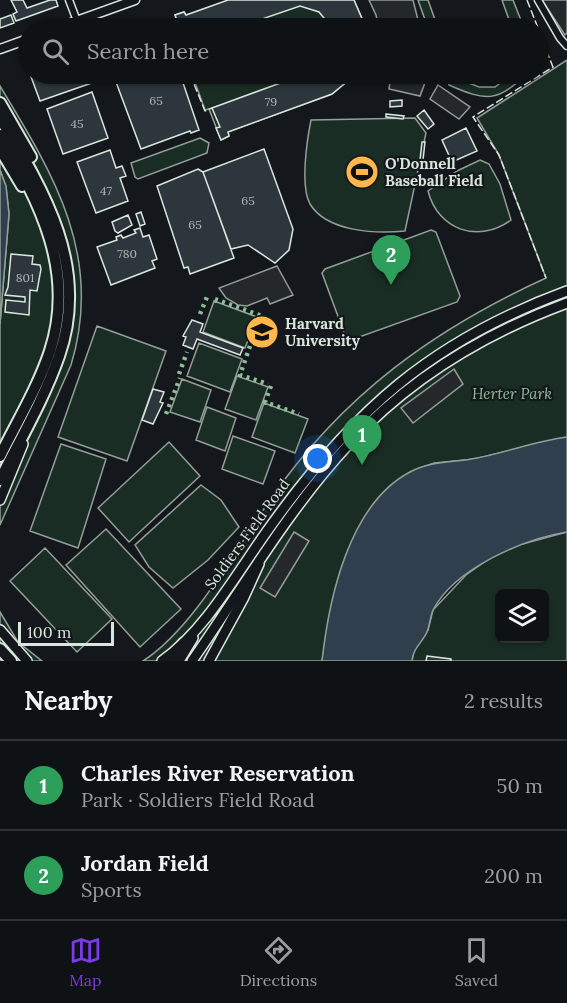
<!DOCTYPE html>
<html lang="en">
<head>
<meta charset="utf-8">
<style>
	body { margin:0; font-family:Lora,serif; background:#1d2022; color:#f1f3f6 }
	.controls { position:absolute; right:18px; bottom:18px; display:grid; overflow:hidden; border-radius:9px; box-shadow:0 2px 4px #0004 }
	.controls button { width:54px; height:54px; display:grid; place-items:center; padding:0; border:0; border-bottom:2px solid #2f3234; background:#0f1215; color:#f1f3f6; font:30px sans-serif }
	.scale { position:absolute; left:18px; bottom:15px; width:96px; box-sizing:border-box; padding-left:6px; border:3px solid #d8e6dc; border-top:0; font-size:16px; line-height:21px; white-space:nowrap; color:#d8e6dc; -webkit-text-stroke:4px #14181c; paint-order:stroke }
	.you { position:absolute; left:318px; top:459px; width:21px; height:21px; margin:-15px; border:4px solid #fff; border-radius:50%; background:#1a73e8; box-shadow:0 0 0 9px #1a73e833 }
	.badge { display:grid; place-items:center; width:39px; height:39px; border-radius:50%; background:#7c3aed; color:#fff; font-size:20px; font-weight:700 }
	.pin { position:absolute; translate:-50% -50px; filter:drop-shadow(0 2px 3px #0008) }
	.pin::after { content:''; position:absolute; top:32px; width:21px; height:18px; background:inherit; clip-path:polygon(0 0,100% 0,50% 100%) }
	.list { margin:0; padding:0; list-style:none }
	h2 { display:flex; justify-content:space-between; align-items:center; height:78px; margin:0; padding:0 24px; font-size:26px }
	h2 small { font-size:20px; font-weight:400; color:#9b9ea0 }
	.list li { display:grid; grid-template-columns:39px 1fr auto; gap:18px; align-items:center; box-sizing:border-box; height:90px; padding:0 24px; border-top:2px solid #2f3234 }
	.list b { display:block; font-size:22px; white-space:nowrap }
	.list p { margin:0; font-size:20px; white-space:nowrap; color:#9b9ea0 }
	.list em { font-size:20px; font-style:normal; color:#9b9ea0 }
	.icon { flex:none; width:33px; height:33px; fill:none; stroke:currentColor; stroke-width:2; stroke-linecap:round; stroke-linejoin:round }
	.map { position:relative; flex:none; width:567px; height:661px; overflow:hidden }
	.search { position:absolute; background:#0f1215; box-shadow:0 2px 4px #0004; left:18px; right:18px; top:18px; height:66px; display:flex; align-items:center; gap:15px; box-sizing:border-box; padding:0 21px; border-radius:33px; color:#9b9ea0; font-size:22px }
	.sheet { height:258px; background:#0f1215 }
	nav { display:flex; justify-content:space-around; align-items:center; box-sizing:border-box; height:84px; border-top:2px solid #2f3234; background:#0f1215; font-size:16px; color:#9b9ea0 }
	nav a { display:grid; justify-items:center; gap:3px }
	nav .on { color:#7c3aed }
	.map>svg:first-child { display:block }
	.green { fill:#1a2d24; stroke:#939e99; stroke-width:1.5; fill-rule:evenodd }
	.parking { fill:#24282b; stroke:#939e99; stroke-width:1.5 }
	.water { fill:#2f3f4d; stroke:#939e99; stroke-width:1.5 }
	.building { fill:#2c363c; stroke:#d8e6dc; stroke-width:1.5 }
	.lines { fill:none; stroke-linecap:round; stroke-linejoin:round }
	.minor-casing { stroke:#d8e6dc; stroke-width:9 }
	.secondary-casing { stroke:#d8e6dc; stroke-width:11 }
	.primary-casing { stroke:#d8e6dc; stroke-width:12 }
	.trunk-casing { stroke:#d8e6dc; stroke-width:12 }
	.motorway-casing { stroke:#d8e6dc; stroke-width:14 }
	.minor { stroke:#14181c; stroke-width:6 }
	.secondary { stroke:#14181c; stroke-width:8 }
	.primary { stroke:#14181c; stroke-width:9 }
	.trunk { stroke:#14181c; stroke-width:9 }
	.motorway { stroke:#14181c; stroke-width:10 }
	.hedge { stroke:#8ac095; stroke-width:4.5; stroke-dasharray:3 4.5; stroke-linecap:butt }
	.fence { stroke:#d8e6dc; stroke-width:1.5; stroke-dasharray:8 3; stroke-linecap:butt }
	.labels { text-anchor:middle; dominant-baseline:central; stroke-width:4.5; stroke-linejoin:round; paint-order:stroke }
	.number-label { font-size:12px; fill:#adbab4 }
	.poi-label { font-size:15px; font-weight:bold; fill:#d8e6dc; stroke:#14181c; text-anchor:start }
	.park-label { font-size:15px; font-style:italic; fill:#8ac095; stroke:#14181c }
	.street-label { font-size:15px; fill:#d8e6dc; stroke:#14181c }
</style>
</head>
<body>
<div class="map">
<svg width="567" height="661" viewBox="0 0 567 661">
	<rect width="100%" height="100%" fill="#14181c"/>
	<path class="green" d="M354,0l12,28h-183l-4,-2 -4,-11 9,-3 2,3z
		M418,0h10l10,28h-10z
		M502,0h11l11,28h-12z
		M567,60v377l-92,22 -41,4 -24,9 -20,15 -49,87 -10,33 -9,54h-179c51,-33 94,-114 129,-164 71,-102 162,-168 274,-219l-47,-123 -22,-37z
		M192,74h164l-24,20 -104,38 1,4 -8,4 -12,-31 -4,1z
		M445,74h12l7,7 15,6h16l17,-13h14c-28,29 -41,27 -77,11z
		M0,86c54,89 104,171 71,279l-71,160v-201l9,-110 -3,-27 -6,-17z
		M415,118l11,15 -21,98c-29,3 -78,1 -95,-27 -10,-18 -3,-64 1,-84z
		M200,138l9,5 -2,10 -69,26 -3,-2 -4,-14z
		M480,160l9,4 11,20 11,36c-33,24 -73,10 -83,-29l29,-20z
		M431,230l5,2 24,64 -3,6 -106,38 -5,-2 -24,-65 3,-4z
		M214,301l43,16 -12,31 -42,-16z
		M97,326l69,25 -39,110 -69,-24z
		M199,343l43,16 -12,33 -43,-16z
		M237,376l31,11 -12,33 -31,-11z
		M182,379l29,11 -11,32 -30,-10z
		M264,403l44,16 -13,34 -43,-16z
		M207,407l29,11 -11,33 -29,-11z
		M233,436l42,15 -12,33 -41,-15z
		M169,442l31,34 -71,66 -31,-34z
		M61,444l45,15 -28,89 -48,-17z
		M201,485l20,15 18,27 -31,33 -35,28 -24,-21 -14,-22z
		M106,529l75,80 -41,38 -74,-82z
		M567,532v129h-155l2,-11 14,-20 5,-20 33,-35 24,-17 29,-13zM500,594h44v44h-44z
		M45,548l67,71 -35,33 -67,-71z
		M0,612l18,30 24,19h-42z"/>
	<path class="parking" d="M369,0h44l7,28h-41l-3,-13z
		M542,0h25v33l-2,2z
		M391,74l35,6 -6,16 -31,-7z
		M438,85l32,22 -11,12 -29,-20z
		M277,266l16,29 -23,9 -3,-6 -20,8 -9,-1 -12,-7 -7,-10z
		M454,369l9,15 -50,39 -12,-15z
		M294,532l15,9 -34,56 -15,-9z"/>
	<path class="water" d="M0,170l6,16 3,28 -9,110z
		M567,437v95c-43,7 -112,36 -134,78 -3,7 -3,15 -6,22 -5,11 -14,16 -15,29h-90c7,-63 27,-157 88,-189 22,-12 45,-9 67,-14 31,-6 59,-17 90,-21z"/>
	<path class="building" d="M11,0h12l4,8 23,-8h6l2,6 -42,15 -3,-7 4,-2z
		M228,0h126l12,28h-34l-13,-16 -19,-6 -64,22 -57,-2 -4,-11 9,-3 2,3z
		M11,15l3,8 -14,5v-9z
		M30,74h74l2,4 -66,23z
		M113,74h67l19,56 -8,3 -1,-2 -49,18z
		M305,74h51l-24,20 -104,38 1,4 -8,4 -5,-12 4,-1 -8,-19z
		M92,92l16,46 -45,16 -16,-45z
		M402,100v6l-12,1v-6z
		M424,110l10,14 -6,5 -11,-13z
		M386,114l18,2 -1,3 -17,-2z
		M466,128l11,23 -25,11 -10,-22z
		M422,142h3l-2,18h-3z
		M264,149l29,80 -4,21 -14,13 -27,-18 -17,4 -28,-77z
		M110,150l6,18 6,-2 4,10 -6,2 8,23 -32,12 -19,-51z
		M198,169l5,3 31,86 -44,16 -2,-7 -4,1 -27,-82z
		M141,212l4,12 -5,2 -4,-12z
		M128,215l4,10 -14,8 -3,-2 -3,-9z
		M140,228l3,9 6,-2 8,24 -5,2 3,7 -44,17 -14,-38 20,-7 -1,-3 5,-2 2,3 13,-5 -2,-3z
		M11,254l22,2 -1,8 8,1 1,4 -4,22 -7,-1 -1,25 -24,-3 1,-12 19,2v-5l-20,-2 3,-8z
		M192,320l11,4 -3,8 43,16 -3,7 -43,-16 -4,10 -10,-4 3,-8 -3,-1z
		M153,389l11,3 -4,10 3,1 -10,21 -11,-4z
		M427,656l24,3v2h-25z"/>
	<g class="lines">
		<defs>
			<path id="minor" d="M69,0l8,21
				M538,0l22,38 7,8"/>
			<path id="secondary" d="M57,28l78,-28
				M0,49l28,-10"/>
			<path id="primary" d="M0,500l23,-56
				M0,630l27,31
				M162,661c44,-31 76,-90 108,-134 83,-116 161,-186 297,-236
				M179,661l14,-23
				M192,661c51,-73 97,-153 158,-218 60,-65 136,-110 217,-140"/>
			<path id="trunk" d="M209,661l35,-64 15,-33"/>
			<path id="motorway" d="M0,103l31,54
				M0,118c45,74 90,150 59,238 -15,43 -39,84 -59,124
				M0,135c40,67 76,137 50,216 -12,36 -33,71 -50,105
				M0,149l22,37
				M0,649l11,12
				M169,661l15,-18"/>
		</defs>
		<use href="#minor" class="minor-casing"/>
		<use href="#secondary" class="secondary-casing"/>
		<use href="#primary" class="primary-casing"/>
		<use href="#trunk" class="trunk-casing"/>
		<use href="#motorway" class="motorway-casing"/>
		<use href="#minor" class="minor"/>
		<use href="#secondary" class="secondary"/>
		<use href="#primary" class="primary"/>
		<use href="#trunk" class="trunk"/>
		<use href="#motorway" class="motorway"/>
		<path class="hedge" d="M215,299l47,17 -7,19
			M200,314l7,-17 3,1
			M250,346l-10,29 28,9
			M179,374l8,-22
			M271,386l-6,16 34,12
			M166,414l14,-36"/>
		<path class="fence" d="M527,0l11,28
			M538,30l15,37 -80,50 26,38 47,123
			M190,74l15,37 7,-3"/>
	</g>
	<defs>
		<symbol id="stadium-disc" viewBox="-11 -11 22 22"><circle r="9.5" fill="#ffb74d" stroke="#14181c"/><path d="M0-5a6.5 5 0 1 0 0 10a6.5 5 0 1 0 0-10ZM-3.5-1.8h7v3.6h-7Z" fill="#111"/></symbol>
		<symbol id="university-disc" viewBox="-11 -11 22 22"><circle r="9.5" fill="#ffb74d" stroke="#14181c"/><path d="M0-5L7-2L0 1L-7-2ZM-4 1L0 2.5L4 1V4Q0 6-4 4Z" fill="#111"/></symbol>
	</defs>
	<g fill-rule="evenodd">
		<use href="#stadium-disc" x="343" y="153" width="38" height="38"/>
		<use href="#university-disc" x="243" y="313" width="38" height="38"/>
	</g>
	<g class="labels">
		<g class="number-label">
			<text x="156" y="100">65</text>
			<text x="271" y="101">79</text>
			<text x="77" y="123">45</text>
			<text x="106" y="190">47</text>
			<text x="248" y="200">65</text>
			<text x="195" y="224">65</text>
			<text x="127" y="253">780</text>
			<text x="25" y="277">801</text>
		</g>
		<g class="poi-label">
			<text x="385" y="163">O'Donnell<tspan x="385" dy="17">Baseball Field</tspan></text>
			<text x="285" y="323">Harvard<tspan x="285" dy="17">University</tspan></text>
		</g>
		<g class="park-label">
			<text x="512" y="393">Herter Park</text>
		</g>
		<g class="street-label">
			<text transform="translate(247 534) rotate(-54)">Soldiers Field Road</text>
		</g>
	</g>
</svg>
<div class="controls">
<button><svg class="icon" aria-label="layers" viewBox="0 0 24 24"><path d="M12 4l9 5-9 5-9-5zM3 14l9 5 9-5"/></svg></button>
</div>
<div class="scale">100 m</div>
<div class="you"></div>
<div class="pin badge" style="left:362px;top:465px;background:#2e9e5b">1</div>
<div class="pin badge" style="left:391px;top:285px;background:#2e9e5b">2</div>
<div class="search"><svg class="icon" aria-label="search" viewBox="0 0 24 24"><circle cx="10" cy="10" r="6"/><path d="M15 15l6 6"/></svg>Search here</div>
</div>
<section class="sheet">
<h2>Nearby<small>2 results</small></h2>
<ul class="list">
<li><span class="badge" style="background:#2e9e5b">1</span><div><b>Charles River Reservation</b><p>Park · Soldiers Field Road</p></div><em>50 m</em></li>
<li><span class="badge" style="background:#2e9e5b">2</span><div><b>Jordan Field</b><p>Sports</p></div><em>200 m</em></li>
</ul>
</section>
<nav>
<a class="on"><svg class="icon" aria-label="map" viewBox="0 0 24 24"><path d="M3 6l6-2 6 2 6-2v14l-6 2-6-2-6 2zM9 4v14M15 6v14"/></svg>Map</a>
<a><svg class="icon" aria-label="directions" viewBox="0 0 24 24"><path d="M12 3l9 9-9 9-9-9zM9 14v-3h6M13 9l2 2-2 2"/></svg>Directions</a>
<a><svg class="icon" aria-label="saved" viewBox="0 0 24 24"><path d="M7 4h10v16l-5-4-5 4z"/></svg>Saved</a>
</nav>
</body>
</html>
